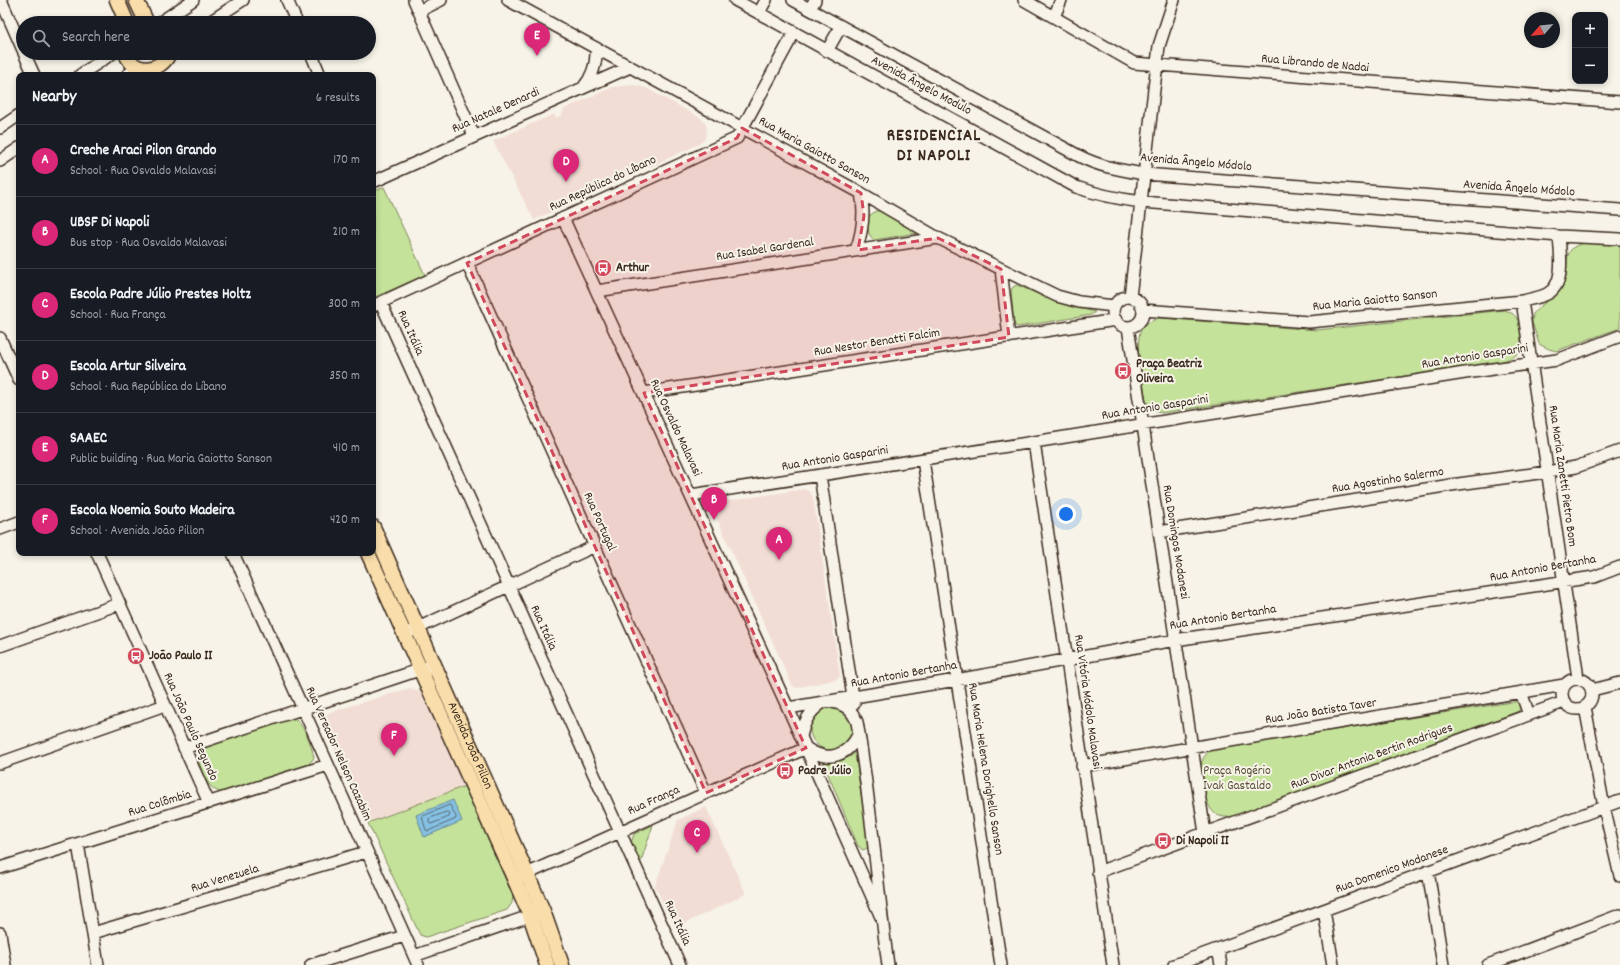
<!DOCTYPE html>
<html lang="en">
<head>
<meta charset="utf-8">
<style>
	body { margin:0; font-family:Dekko,sans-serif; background:#242831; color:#f1f3f6 }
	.controls { position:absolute; right:12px; top:12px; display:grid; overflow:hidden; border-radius:8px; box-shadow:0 2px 6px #0003 }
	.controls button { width:36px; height:36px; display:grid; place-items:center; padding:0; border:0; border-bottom:1px solid #363941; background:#171b24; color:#f1f3f6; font:20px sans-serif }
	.compass { position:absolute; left:1524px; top:12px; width:36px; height:36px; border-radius:50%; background:#171b24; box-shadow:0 2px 6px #0003; rotate:242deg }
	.you { position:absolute; left:1066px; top:514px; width:14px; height:14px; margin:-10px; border:3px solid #fff; border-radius:50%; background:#1a73e8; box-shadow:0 0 0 6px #1a73e833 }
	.badge { display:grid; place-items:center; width:26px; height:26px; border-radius:50%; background:#db2777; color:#fff; font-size:13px; font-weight:700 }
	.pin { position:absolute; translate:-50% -33px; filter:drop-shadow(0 1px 2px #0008) }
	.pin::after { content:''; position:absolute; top:21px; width:14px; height:12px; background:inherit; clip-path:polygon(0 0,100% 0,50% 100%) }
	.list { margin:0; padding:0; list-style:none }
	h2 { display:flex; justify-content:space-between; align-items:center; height:52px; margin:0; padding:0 16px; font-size:17px }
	h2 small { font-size:13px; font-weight:400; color:#9ea1a6 }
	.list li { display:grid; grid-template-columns:26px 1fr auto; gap:12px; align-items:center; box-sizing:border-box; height:72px; padding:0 16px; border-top:1px solid #363941 }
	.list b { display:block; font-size:15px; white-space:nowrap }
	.list p { margin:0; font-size:13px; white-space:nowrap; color:#9ea1a6 }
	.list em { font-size:13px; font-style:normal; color:#9ea1a6 }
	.icon { flex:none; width:22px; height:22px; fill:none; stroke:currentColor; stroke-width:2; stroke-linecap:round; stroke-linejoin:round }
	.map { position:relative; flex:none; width:1620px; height:965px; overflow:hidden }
	.search { position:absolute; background:#171b24; box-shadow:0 2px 6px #0003; left:16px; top:16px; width:360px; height:44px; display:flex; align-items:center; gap:10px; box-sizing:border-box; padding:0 14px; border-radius:22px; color:#9ea1a6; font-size:15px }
	.panel { position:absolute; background:#171b24; box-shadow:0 2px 6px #0003; left:16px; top:72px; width:360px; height:484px; border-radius:8px }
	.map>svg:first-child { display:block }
	.built { fill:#f2ddd5 }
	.green { fill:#c4e29a; stroke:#80865c }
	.water { fill:#85c1e4; stroke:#678595 }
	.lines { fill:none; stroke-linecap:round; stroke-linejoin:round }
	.shore { stroke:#59666d; stroke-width:1 }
	.minor-casing { stroke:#3b2a1e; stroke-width:14 }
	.major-casing { stroke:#3b2a1e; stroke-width:17 }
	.minor { stroke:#f7f3e8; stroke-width:11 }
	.major { stroke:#f9deab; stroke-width:14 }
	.marked { fill:#d1495b; fill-opacity:0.2; stroke:#d1495b; stroke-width:3; stroke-dasharray:8 5; stroke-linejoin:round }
	.labels { text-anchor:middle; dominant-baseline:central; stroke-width:4; stroke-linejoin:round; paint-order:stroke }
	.street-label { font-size:13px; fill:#3b2a1e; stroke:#f7f3e8 }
	.poi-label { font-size:13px; font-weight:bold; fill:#3b2a1e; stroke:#f7f3e8; text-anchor:start }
	.park-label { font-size:13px; fill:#564f37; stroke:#f7f3e8 }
	.district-label { font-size:17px; font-weight:bold; letter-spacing:1px; fill:#3b2a1e; stroke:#f7f3e8 }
</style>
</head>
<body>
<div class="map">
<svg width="1620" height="965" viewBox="0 0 1620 965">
	<rect width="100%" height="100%" fill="#f7f3e8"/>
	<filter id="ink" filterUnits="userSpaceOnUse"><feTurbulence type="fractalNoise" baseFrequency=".025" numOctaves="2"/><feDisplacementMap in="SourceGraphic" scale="8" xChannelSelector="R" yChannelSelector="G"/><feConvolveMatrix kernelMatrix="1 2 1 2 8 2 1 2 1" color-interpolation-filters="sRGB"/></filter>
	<g filter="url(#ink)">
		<path class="built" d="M634,85l12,3 55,30 5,7 1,5 -2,9 -6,5 -165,76 -41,-79 61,-27 2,4 6,-3 2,-6 49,-22z
			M804,489l6,3 3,5 27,179 -2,3 -42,9 -4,-3 -77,-171 3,-9 5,-3z
			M410,688l11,4 44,94 -97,37 -44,-97 -1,-6 3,-5 4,-3z
			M706,807l40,87 -71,34 -20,-42 23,-66z"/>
		<path class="green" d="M384,187l41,88 -52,23v-106z
			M876,211h5l36,22 -43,7c-8,-6 -6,-15 -5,-24z
			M1586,243l34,2v83l-64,23 -7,-2 -10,-5 -7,-22 1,-8c8,-11 22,-16 29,-27 11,-18 -5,-40 24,-44z
			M1017,285l39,17 39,10 -4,3 -74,12 -3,-3 -3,-34 2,-3z
			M1505,310c4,2 8,3 11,7 6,8 7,29 1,37 -4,4 -9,5 -14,7l-341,52 -12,-5 -4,-8c-2,-16 -14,-60 -3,-73 4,-5 11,-7 16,-9l158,12z
			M1512,702h6l2,2v5l-3,3 -282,104c-25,6 -29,-14 -32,-33 -1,-7 -3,-14 -1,-22 2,-5 5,-8 10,-12z
			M810 729a21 21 0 1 1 42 0a21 21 0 1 1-42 0Z
			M296,719c10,11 15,24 18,39l-5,6 -89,28c-13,-3 -19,-22 -22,-33l3,-9 6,-5 77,-24z
			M855,753l14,94 -6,3 -5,-4 -35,-84c13,1 21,-1 32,-9z
			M465,786l48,110 -1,7 -5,7 -81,27 -6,-2 -52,-112z
			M653,825l-13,39 -9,-21 3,-9z"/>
		<path class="water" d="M453,800l9,21 -38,16 -8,-22z"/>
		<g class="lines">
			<path class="shore" d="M450,805l6,12v2l-28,12 -2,-1 -4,-13z
				M447,812l3,2 -1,3 -18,7 -2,-1v-4z"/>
			<defs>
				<path id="minor" d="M1,0l22,50
					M287,0l10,23
					M414,0l60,136
					M508,0l353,193 77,45 119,58 22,6 35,4
					M735,0l341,187c22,8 42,12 66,15l417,34 61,3
					M793,0l286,156c21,11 42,14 65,18l476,36
					M1024,0l110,63 486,39
					M810,9l5,-9
					M419,11l22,-11
					M759,13l7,-13
					M1054,17l7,-17
					M159,23l34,-23
					M208,23l35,-23
					M827,51l14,-25
					M24,53l10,22
					M311,53l9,22
					M80,75l33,-22
					M127,75l12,-8
					M583,88c10,-12 14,-24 13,-40
					M0,128l19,-13
					M0,161l19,-13
					M373,182l257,-115
					M563,218l225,490 93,209
					M856,250c7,-19 9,-37 5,-57
					M467,263l239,530
					M1001,269l8,68
					M597,291l341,-53
					M1130,297l29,-251 15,-46
					M1113 312a15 15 0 1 1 30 0a15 15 0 1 1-30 0Z
					M1522,301l56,377
					M381,303l299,662
					M373,306l364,-168 57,-105
					M1143,310l166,12 213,-21c8,-2 17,-3 25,-7 19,-10 13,-41 12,-58
					M1128,327l77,506
					M0,338l19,42
					M644,393l472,-73
					M1034,442l79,523
					M923,460l78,505
					M820,475l34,229
					M691,495l343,-53 431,-69 92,-13 63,-24
					M0,529l19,-7
					M1159,532l292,-47 96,-13 29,-5 44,-16
					M97,553l112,250
					M233,553l185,412
					M405,634l190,-88
					M0,646l119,-42
					M1562 694a15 15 0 1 1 30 0a15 15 0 1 1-30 0Z
					M1592,690l28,-7
					M1521,692l8,23
					M832,702c13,2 20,8 25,20 14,81 20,162 31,243
					M1585,707l19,100 16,69
					M788,708l168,-28 219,-40 419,-63 26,-10
					M801,737c3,-15 8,-25 21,-34
					M184,748l250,-83
					M806,748c21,15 42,9 53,-15
					M0,763l165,-58
					M1082,766l482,-81
					M78,844l20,121
					M0,868l328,-103
					M1428,871l15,94
					M1098,872l466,-170
					M520,877l286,-129
					M1324,910l9,55
					M0,933l5,32
					M93,933l273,-81
					M1218,949l3,16
					M414,956l124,-43
					M311,965l93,-29
					M1174,965l446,-164
					M1488,965l132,-50"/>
				<g id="major">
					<path d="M117,0l10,23"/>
					<path d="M136,0l11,23"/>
					<path d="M126,53c7,22 35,20 43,0"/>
					<path id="s1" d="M373,527l154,347 16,37 19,54"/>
					<path d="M368,553l145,323 17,39 17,50"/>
				</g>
			</defs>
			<use href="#minor" class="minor-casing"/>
			<use href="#major" class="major-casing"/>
			<use href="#minor" class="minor"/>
			<use href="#major" class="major"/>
		</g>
	</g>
	<path class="marked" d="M742,128l119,65 3,23 -6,34 80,-12 63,31 8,68 -365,56 162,355 -100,45 -239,-530 270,-125z"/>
	<defs>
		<symbol id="bus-disc" viewBox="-11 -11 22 22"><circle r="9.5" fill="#d1495b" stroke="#f7f3e8"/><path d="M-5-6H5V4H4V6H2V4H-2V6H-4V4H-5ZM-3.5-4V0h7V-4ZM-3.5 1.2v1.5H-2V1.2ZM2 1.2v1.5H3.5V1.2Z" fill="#fff"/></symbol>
	</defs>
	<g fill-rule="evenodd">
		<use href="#bus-disc" x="593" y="258" width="20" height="20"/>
		<use href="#bus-disc" x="1113" y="361" width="20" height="20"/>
		<use href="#bus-disc" x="126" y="646" width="20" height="20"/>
		<use href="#bus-disc" x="775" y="761" width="20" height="20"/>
		<use href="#bus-disc" x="1153" y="831" width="20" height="20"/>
	</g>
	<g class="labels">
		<g class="street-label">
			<text transform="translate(1315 64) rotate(5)">Rua Librando de Nadai</text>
			<text transform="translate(921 86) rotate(28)">Avenida Ângelo Modulo</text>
			<text transform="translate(496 111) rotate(-24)">Rua Natale Denardi</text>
			<text transform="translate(814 151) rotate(29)">Rua Maria Gaiotto Sanson</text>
			<text transform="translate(1196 163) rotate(5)">Avenida Ângelo Módolo</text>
			<text transform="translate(603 184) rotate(-25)">Rua República do Líbano</text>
			<text transform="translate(1519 189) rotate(4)">Avenida Ângelo Módolo</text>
			<text transform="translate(765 250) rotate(-9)">Rua Isabel Gardenal</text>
			<text transform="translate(1375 301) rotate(-6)">Rua Maria Gaiotto Sanson</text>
			<text transform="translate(410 333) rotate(66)">Rua Itália</text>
			<text transform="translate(877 343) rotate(-9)">Rua Nestor Benatti Falcim</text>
			<text transform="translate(1475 357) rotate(-9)">Rua Antonio Gasparini</text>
			<text transform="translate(1155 408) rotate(-9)">Rua Antonio Gasparini</text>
			<text transform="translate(675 428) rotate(65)">Rua Osvaldo Malavasi</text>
			<text transform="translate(835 459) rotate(-9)">Rua Antonio Gasparini</text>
			<text transform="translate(1562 476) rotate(82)">Rua Maria Zanetti Pietro Bom</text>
			<text transform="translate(1388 481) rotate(-9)">Rua Agostinho Salermo</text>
			<text transform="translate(599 522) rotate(66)">Rua Portugal</text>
			<text transform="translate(1175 542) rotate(81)">Rua Domingos Modanezi</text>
			<text transform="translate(1543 569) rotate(-10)">Rua Antonio Bertanha</text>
			<text transform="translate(1223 618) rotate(-9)">Rua Antonio Bertanha</text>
			<text transform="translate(543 628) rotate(66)">Rua Itália</text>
			<text transform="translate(904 675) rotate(-10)">Rua Antonio Bertanha</text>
			<text transform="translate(1087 702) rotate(82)">Rua Vitória Módolo Malavasi</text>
			<text transform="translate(1321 712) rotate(-9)">Rua João Batista Taver</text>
			<text transform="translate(190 727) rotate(66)">Rua João Paulo Segundo</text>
			<text stroke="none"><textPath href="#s1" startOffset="239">Avenida João Pillon</textPath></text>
			<text transform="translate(338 754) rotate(66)">Rua Vereador Nelson Cazabim</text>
			<text transform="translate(1372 757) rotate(-20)">Rua Divar Antonia Bertin Rodrigues</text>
			<text transform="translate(985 769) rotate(81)">Rua Maria Helena Dorighello Sanson</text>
			<text transform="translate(654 801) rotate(-24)">Rua França</text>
			<text transform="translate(160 804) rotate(-17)">Rua Colômbia</text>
			<text transform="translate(1392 870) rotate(-20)">Rua Domenico Modanese</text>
			<text transform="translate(225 879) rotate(-17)">Rua Venezuela</text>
			<text transform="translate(677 923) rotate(66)">Rua Itália</text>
		</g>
		<g class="poi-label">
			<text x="616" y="268">Arthur</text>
			<text x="1136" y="364">Praça Beatriz<tspan x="1136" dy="15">Oliveira</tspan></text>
			<text x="149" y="656">João Paulo II</text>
			<text x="798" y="771">Padre Júlio</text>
			<text x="1176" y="841">Di Napoli II</text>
		</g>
		<g class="park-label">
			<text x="1237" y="771">Praça Rogério<tspan x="1237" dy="15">Ivak Gastaldo</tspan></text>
		</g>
		<g class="district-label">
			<text x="934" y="137">RESIDENCIAL<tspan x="934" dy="20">DI NAPOLI</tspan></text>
		</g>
	</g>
</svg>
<div class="controls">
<button>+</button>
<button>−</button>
</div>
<svg class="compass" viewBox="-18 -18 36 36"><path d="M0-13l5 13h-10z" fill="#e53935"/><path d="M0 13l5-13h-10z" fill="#9ea1a6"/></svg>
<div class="you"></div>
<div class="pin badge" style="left:779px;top:560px">A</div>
<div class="pin badge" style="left:714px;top:520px">B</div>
<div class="pin badge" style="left:697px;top:853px">C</div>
<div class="pin badge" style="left:566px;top:182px">D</div>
<div class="pin badge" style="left:537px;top:56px">E</div>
<div class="pin badge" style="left:394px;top:756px">F</div>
<div class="search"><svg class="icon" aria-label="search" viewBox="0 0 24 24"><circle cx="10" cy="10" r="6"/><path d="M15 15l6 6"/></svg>Search here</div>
<section class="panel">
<h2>Nearby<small>6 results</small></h2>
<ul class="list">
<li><span class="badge">A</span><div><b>Creche Araci Pilon Grando</b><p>School · Rua Osvaldo Malavasi</p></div><em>170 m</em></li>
<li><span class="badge">B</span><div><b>UBSF Di Napoli</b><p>Bus stop · Rua Osvaldo Malavasi</p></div><em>210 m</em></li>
<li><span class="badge">C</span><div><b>Escola Padre Júlio Prestes Holtz</b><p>School · Rua França</p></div><em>300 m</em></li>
<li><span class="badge">D</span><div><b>Escola Artur Silveira</b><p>School · Rua República do Líbano</p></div><em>350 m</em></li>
<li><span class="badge">E</span><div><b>SAAEC</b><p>Public building · Rua Maria Gaiotto Sanson</p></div><em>410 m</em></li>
<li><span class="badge">F</span><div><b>Escola Noemia Souto Madeira</b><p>School · Avenida João Pillon</p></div><em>420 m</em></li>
</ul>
</section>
</div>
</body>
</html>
